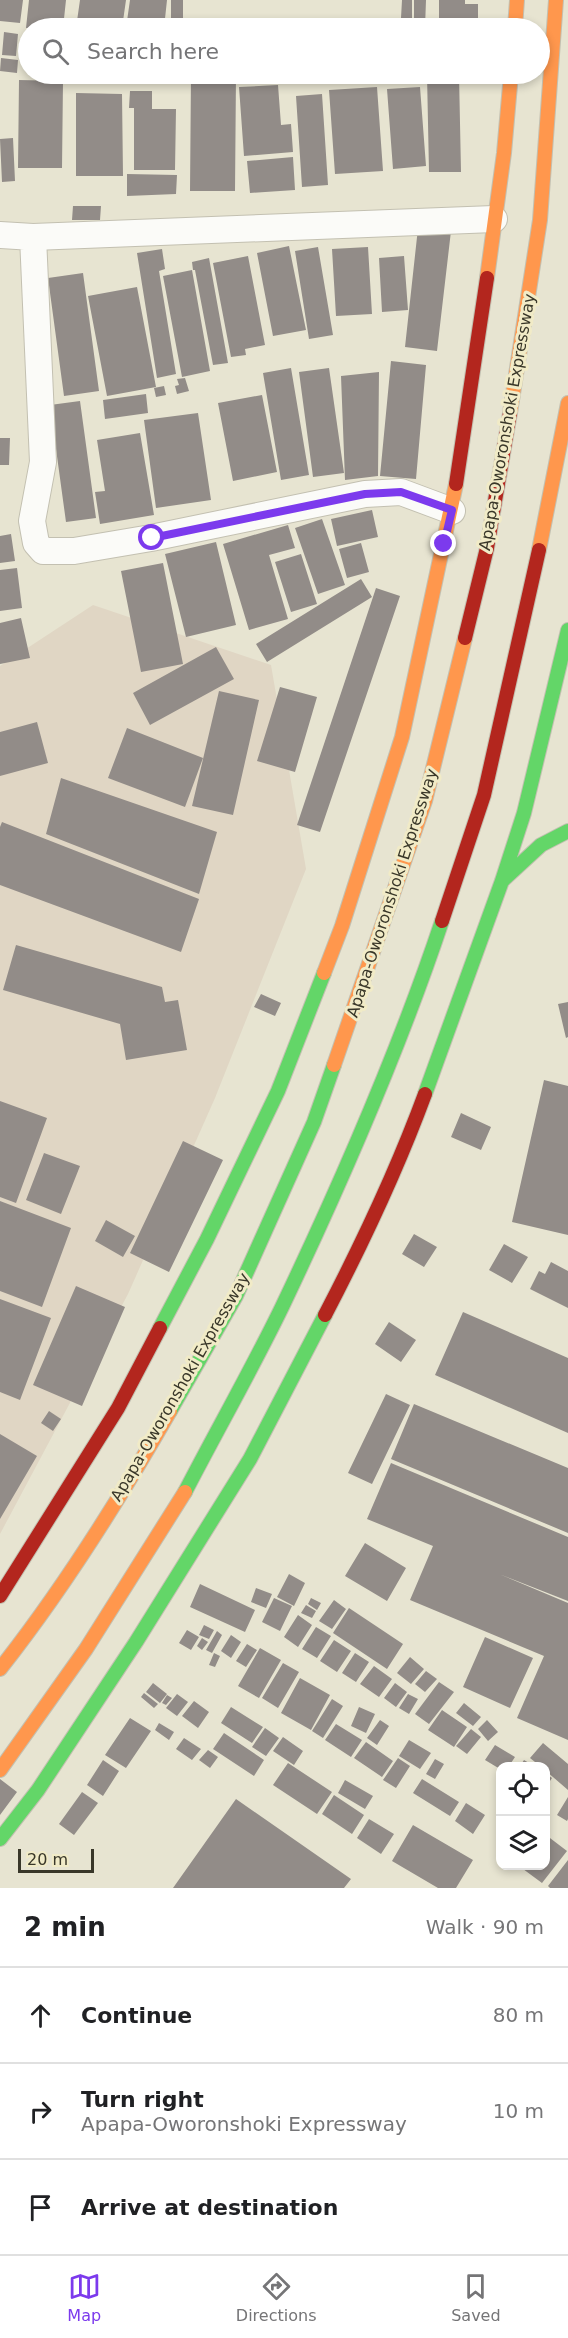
<!DOCTYPE html>
<html lang="en">
<head>
<meta charset="utf-8">
<style>
	body { margin:0; font-family:"DejaVu Sans",sans-serif; background:#f2f2f2; color:#202124 }
	.controls { position:absolute; right:18px; bottom:18px; display:grid; overflow:hidden; border-radius:12px; box-shadow:0 3px 9px #0003 }
	.controls button { width:54px; height:54px; display:grid; place-items:center; padding:0; border:0; border-bottom:2px solid #e0e0e0; background:#fff; color:#202124; font:30px sans-serif }
	.scale { position:absolute; left:18px; bottom:15px; width:76px; box-sizing:border-box; padding-left:6px; border:3px solid #393729; border-top:0; font-size:16px; line-height:21px; white-space:nowrap; color:#393729; -webkit-text-stroke:4px #f1ebc7; paint-order:stroke }
	.stop { position:absolute; width:18px; height:18px; margin:-14px; border:4px solid #7c3aed; border-radius:50%; background:#fff }
	.stop.end { background:#7c3aed; border-color:#fff; box-shadow:0 2px 6px #0008 }
	.list { margin:0; padding:0; list-style:none }
	h2 { display:flex; justify-content:space-between; align-items:center; height:78px; margin:0; padding:0 24px; font-size:26px }
	h2 small { font-size:20px; font-weight:400; color:#757577 }
	.list li { display:grid; grid-template-columns:39px 1fr auto; gap:18px; align-items:center; box-sizing:border-box; height:96px; padding:0 24px; border-top:2px solid #e0e0e0 }
	.list b { display:block; font-size:22px; white-space:nowrap }
	.list p { margin:0; font-size:20px; white-space:nowrap; color:#757577 }
	.list em { font-size:20px; font-style:normal; color:#757577 }
	.icon { flex:none; width:33px; height:33px; fill:none; stroke:currentColor; stroke-width:2; stroke-linecap:round; stroke-linejoin:round }
	.map { position:relative; flex:none; width:568px; height:1888px; overflow:hidden }
	.search { position:absolute; background:#fff; box-shadow:0 3px 9px #0003; left:18px; right:18px; top:18px; height:66px; display:flex; align-items:center; gap:15px; box-sizing:border-box; padding:0 21px; border-radius:33px; color:#757577; font-size:22px }
	.sheet { height:366px; background:#fff }
	nav { display:flex; justify-content:space-around; align-items:center; box-sizing:border-box; height:84px; border-top:2px solid #e0e0e0; background:#fff; font-size:16px; color:#757577 }
	nav a { display:grid; justify-items:center; gap:3px }
	nav .on { color:#7c3aed }
	.map>svg:first-child { display:block }
	.industrial { fill:#e0d6c4 }
	.building { fill:#928c88 }
	.lines { fill:none; stroke-linecap:round; stroke-linejoin:round }
	.street-casing { stroke:#c3c0b1; stroke-width:28 }
	.fast-casing { stroke:#c3c0b1; stroke-width:16 }
	.slow-casing { stroke:#c3c0b1; stroke-width:16 }
	.jam-casing { stroke:#c3c0b1; stroke-width:16 }
	.street { stroke:#fbfbf8; stroke-width:26 }
	.fast { stroke:#63d668; stroke-width:14 }
	.slow { stroke:#ff974d; stroke-width:14 }
	.jam { stroke:#b3261e; stroke-width:14 }
	.route { stroke:#7c3aed; stroke-width:8 }
	.labels { text-anchor:middle; dominant-baseline:central; stroke-width:6; stroke-linejoin:round; paint-order:stroke }
	.street-label { font-size:16px; fill:#393729; stroke:#f1ebc7 }
</style>
</head>
<body>
<div class="map">
<svg width="568" height="1888" viewBox="0 0 568 1888">
	<rect width="100%" height="100%" fill="#e7e4d1"/>
	<path class="industrial" d="M93,605l178,60 35,204 -91,229 -87,196 -128,240v-868z"/>
	<path class="building" d="M0,0h23l-3,23 -20,-2z
		M29,0h37l-3,28h-37z
		M80,0h46l-4,28h-46z
		M130,0h37l-3,28h-38z
		M171,0h12v28h-12z
		M402,0h10v18h-11z
		M414,0h12l-1,28h-11z
		M439,0h26v4h13v17h-14v7h-25z
		M282,19h36v9h-36z
		M322,21l31,1v6h-31z
		M261,23v5h-18l1,-4z
		M4,32l14,2 -2,22 -14,-1z
		M1,58l17,2 -1,13 -17,-2z
		M87,74h32l-1,4z
		M122,74h36l-1,8 -36,-4z
		M191,74h45l-1,117h-45z
		M427,74h32l2,98h-32z
		M19,80l44,1 -1,87h-44z
		M278,85l3,40 10,-1 2,28 -49,4 -5,-69z
		M377,87l6,84 -48,3 -6,-84z
		M420,87l6,79 -33,3 -6,-80z
		M130,91h22v18h24l-1,61h-41v-62h-5z
		M76,93l46,1 1,82h-47z
		M322,94l6,91 -26,2 -6,-91z
		M13,138l2,43 -13,1 -2,-43z
		M293,157l2,33 -45,3 -3,-32z
		M127,174l50,1 -1,19 -49,2z
		M73,206h28l-1,14h-28z
		M418,228l33,3 -14,120 -32,-4z
		M289,246l17,84 -33,6 -16,-83z
		M318,247l15,88 -24,4 -14,-88z
		M368,247l4,67 -36,2 -4,-67z
		M162,249l3,20 -6,2 17,103 -19,4 -20,-125z
		M248,256l17,89 -20,4 1,6 -15,2 -18,-94z
		M404,256l4,54 -26,2 -3,-54z
		M209,258l19,105 -15,2 -18,-95h-2l-1,-8z
		M192,270l18,101 -28,6 -19,-101z
		M83,273l16,118 -35,5 -16,-118z
		M137,287l19,100 -49,9 -19,-100z
		M391,361l35,4 -10,114 -36,-3z
		M291,368l18,107 -28,5 -18,-107z
		M329,368l15,105 -31,4 -14,-105z
		M379,372l-1,104 -33,4 -4,-104z
		M185,378l4,13 -12,3 -2,-8 4,-1 -2,-6z
		M164,386l2,9 -10,2 -2,-9z
		M146,394l2,19 -43,6 -2,-19z
		M262,395l15,77 -44,9 -15,-78z
		M80,401l16,117 -30,4 -16,-117z
		M198,413l13,87 -55,8 -12,-88z
		M140,433l14,82 -54,9 -5,-32 10,-1 -8,-51z
		M0,438h10l-1,27h-9z
		M372,510l6,27 -41,9 -6,-27z
		M322,519l23,66 -27,9 -23,-66z
		M288,525l7,23 -26,7 19,64 -39,11 -26,-86z
		M11,534l4,27 -15,2v-27z
		M216,542l20,83 -50,12 -21,-83z
		M361,543l8,29 -22,6 -8,-29z
		M301,554l16,50 -26,8 -16,-50z
		M163,563l20,101 -42,8 -20,-101z
		M17,568l5,40 -22,3v-41z
		M361,579l11,18 -105,65 -11,-18z
		M376,588l24,8 -80,236 -23,-7z
		M21,618l9,40 -30,6v-41z
		M216,647l18,32 -84,46 -17,-32z
		M280,687l37,10 -22,75 -38,-11z
		M219,691l40,9 -26,115 -41,-9z
		M37,722l11,41 -48,13v-44z
		M127,728l76,30 -18,49 -77,-29z
		M61,778l156,54 -18,62 -153,-60z
		M2,822l197,77 -18,53 -181,-67v-58z
		M16,945l146,42 3,15 13,-2 9,50 -61,10 -6,-36 -117,-34z
		M261,994l20,9 -6,13 -21,-9z
		M568,1002v35l-2,1 -8,-34z
		M544,1080l24,6v149l-56,-13z
		M0,1101l47,17 -31,85 -16,-6z
		M461,1113l30,14 -10,23 -30,-13z
		M183,1141l40,19 -54,112 -39,-19z
		M44,1153l36,13 -19,48 -35,-14z
		M0,1201l71,27 -29,79 -42,-16z
		M106,1220l29,16 -12,21 -28,-16z
		M414,1234l23,13 -13,20 -22,-13z
		M504,1244l24,13 -16,26 -23,-13z
		M551,1262l17,9v37l-38,-19 9,-18 6,3z
		M76,1286l49,21 -43,99 -49,-21z
		M0,1299l51,19 -31,82 -20,-8z
		M463,1312l105,46v75l-133,-58z
		M389,1322l27,18 -15,22 -26,-18z
		M386,1394l24,11 -38,79 -24,-11z
		M414,1404l154,64v65l-177,-74z
		M49,1411l12,8 -8,12 -12,-8z
		M0,1434l37,22 -37,63z
		M391,1463l177,74v64l-69,-27 69,29v137l-51,-22 27,-62 -134,-56 23,-54 -66,-27z
		M365,1543l41,25 -19,33 -42,-25z
		M289,1574l16,9 -11,23 -17,-9z
		M200,1584l55,26 -10,22 -55,-25z
		M256,1588l16,6 -6,14 -15,-6z
		M274,1598l18,8 -12,25 -18,-9z
		M311,1598l10,5 -4,7 -9,-6z
		M334,1600l12,9 -14,20 -13,-8z
		M306,1605l10,6 -4,7 -11,-5z
		M349,1608l54,36 -16,25 -54,-36z
		M298,1615l14,10 -14,22 -14,-10z
		M204,1625l10,5 -5,9 -10,-4z
		M316,1627l15,9 -14,22 -15,-9z
		M187,1630l12,7 -8,13 -12,-7z
		M217,1631l5,4 -10,18 -6,-3z
		M231,1635l10,7 -10,16 -10,-7z
		M485,1637l48,21 -23,50 -47,-21z
		M202,1638l6,4 -6,8 -5,-4z
		M334,1640l17,11 -14,21 -17,-11z
		M247,1644l10,6 -11,17 -10,-6z
		M260,1648l21,12 -22,38 -21,-12z
		M214,1653l6,3 -5,11 -6,-2z
		M355,1653l14,9 -13,20 -14,-9z
		M410,1657l14,12 -13,15 -14,-11z
		M283,1663l16,9 -21,36 -16,-10z
		M374,1666l18,13 -13,18 -19,-13z
		M426,1671l11,8 -12,13 -10,-8z
		M300,1678l30,17 -19,35 -30,-17z
		M439,1682l15,10 -25,32 -14,-10z
		M153,1683l14,11 -7,9 -14,-11z
		M395,1683l12,9 -11,15 -12,-9z
		M144,1693l14,11 -4,4 -13,-11z
		M177,1694l11,8 -11,14 -11,-8z
		M408,1694l10,5 -9,15 -10,-6z
		M167,1695l5,3 -6,7 -4,-2z
		M332,1699l11,7 -20,32 -11,-7z
		M194,1701l15,11 -11,16 -16,-12z
		M464,1703l17,14 -8,9 -17,-13z
		M231,1707l32,20 -11,16 -31,-20z
		M359,1707l16,7 -9,19 -15,-7z
		M442,1710l25,17 -13,20 -26,-17z
		M130,1718l21,13 -25,37 -21,-13z
		M380,1720l9,6 -12,19 -10,-7z
		M487,1720l11,12 -10,9 -10,-12z
		M159,1723l15,9 -5,8 -14,-10z
		M336,1724l26,16 -11,17 -26,-17z
		M265,1728l14,10 -13,18 -14,-9z
		M471,1729l10,8 -14,17 -11,-8z
		M224,1733l40,27 -10,16 -41,-27z
		M283,1737l20,14 -9,14 -21,-14z
		M184,1738l17,11 -9,11 -16,-11z
		M409,1740l22,13 -11,16 -21,-13z
		M366,1742l27,19 -11,16 -28,-19z
		M543,1743l25,21v26l-22,-19v-5h-6l-10,-8z
		M495,1745l20,12 -6,9h-9v3l-15,-9z
		M208,1750l10,7 -8,11 -11,-8z
		M398,1758l12,8 -14,22 -13,-8z
		M435,1759l9,5 -9,15 -9,-5z
		M103,1760l16,11 -16,25 -16,-11z
		M524,1760l10,6h-14z
		M288,1763l44,29 -15,22 -44,-29z
		M546,1774l6,4 -6,9z
		M0,1779l17,13 -17,23z
		M422,1779l37,23 -9,14 -37,-23z
		M345,1780l28,16 -8,13 -27,-16z
		M82,1792l16,11 -24,32 -15,-11z
		M334,1795l30,20 -12,19 -30,-20z
		M568,1797v22l-1,2 -10,-6z
		M236,1799l115,80 -7,9h-171z
		M466,1803l19,12 -12,19 -18,-13z
		M369,1819l25,15 -13,20 -24,-16z
		M413,1825l60,35 -17,28h-18l-46,-27z
		M546,1835l21,16 -25,32 -23,-17h27z
		M568,1860v28h-18l-2,-2z"/>
	<g class="lines">
		<defs>
			<path id="street" d="M0,235l33,2 461,-18
				M33,237l10,225 -11,59 4,22 7,8h31l77,-13 214,-44 36,-2 51,19"/>
			<path id="fast" d="M502,881l39,-36 27,-14
				M425,1094l77,-213 22,-68 44,-183
				M160,1328l47,-89 71,-148 46,-118
				M170,1411l66,-115 78,-174 20,-57
				M185,1492c32,-62 67,-123 97,-185 60,-126 116,-254 160,-386
				M0,1839l38,-49 98,-148 114,-183 75,-144"/>
			<path id="slow" d="M515,28l2,-28
				M487,278l17,-125 7,-79
				M510,413l30,-193 16,-220
				M539,550l29,-147
				M324,973l18,-47 60,-189 54,-253
				M334,1065l91,-264 40,-163
				M0,1669c64,-81 119,-169 170,-258
				M0,1770l86,-121 99,-157"/>
			<path id="jam" d="M456,484l31,-206
				M465,638l22,-90 23,-135
				M442,921l42,-126 55,-245
				M325,1315c37,-71 72,-145 100,-221
				M0,1596l118,-188 42,-80"/>
		</defs>
		<use href="#street" class="street-casing"/>
		<use href="#fast" class="fast-casing"/>
		<use href="#slow" class="slow-casing"/>
		<use href="#jam" class="jam-casing"/>
		<use href="#street" class="street"/>
		<use href="#fast" class="fast"/>
		<use href="#slow" class="slow"/>
		<use href="#jam" class="jam"/>
	</g>
	<g class="lines">
		<path class="route" d="M152,538l213,-44 36,-2 51,18 -8,34"/>
	</g>
	<g class="labels">
		<g class="street-label">
			<text transform="translate(507 422) rotate(-80)">Apapa-Oworonshoki Expressway</text>
			<text transform="translate(392 893) rotate(-72)">Apapa-Oworonshoki Expressway</text>
			<text transform="translate(180 1387) rotate(-60)">Apapa-Oworonshoki Expressway</text>
		</g>
	</g>
</svg>
<div class="controls">
<button><svg class="icon" aria-label="locate" viewBox="0 0 24 24"><circle cx="12" cy="12" r="6"/><path d="M12 2v4M12 18v4M2 12h4M18 12h4"/></svg></button>
<button><svg class="icon" aria-label="layers" viewBox="0 0 24 24"><path d="M12 4l9 5-9 5-9-5zM3 14l9 5 9-5"/></svg></button>
</div>
<div class="scale">20 m</div>
<div class="stop" style="left:152px;top:538px"></div>
<div class="stop end" style="left:444px;top:544px"></div>
<div class="search"><svg class="icon" aria-label="search" viewBox="0 0 24 24"><circle cx="10" cy="10" r="6"/><path d="M15 15l6 6"/></svg>Search here</div>
</div>
<section class="sheet">
<h2>2 min<small>Walk · 90 m</small></h2>
<ul class="list">
<li><svg class="icon" aria-label="ahead" viewBox="0 0 24 24"><path d="M12 20V5M6 11l6-6 6 6"/></svg><div><b>Continue</b></div><em>80 m</em></li>
<li><svg class="icon" aria-label="right" viewBox="0 0 24 24"><path d="M7 20v-9h11M14 6l5 5-5 5"/></svg><div><b>Turn right</b><p>Apapa-Oworonshoki Expressway</p></div><em>10 m</em></li>
<li><svg class="icon" aria-label="arrive" viewBox="0 0 24 24"><path d="M6 21V4h12l-3 4 3 4H6"/></svg><div><b>Arrive at destination</b></div></li>
</ul>
</section>
<nav>
<a class="on"><svg class="icon" aria-label="map" viewBox="0 0 24 24"><path d="M3 6l6-2 6 2 6-2v14l-6 2-6-2-6 2zM9 4v14M15 6v14"/></svg>Map</a>
<a><svg class="icon" aria-label="directions" viewBox="0 0 24 24"><path d="M12 3l9 9-9 9-9-9zM9 14v-3h6M13 9l2 2-2 2"/></svg>Directions</a>
<a><svg class="icon" aria-label="saved" viewBox="0 0 24 24"><path d="M7 4h10v16l-5-4-5 4z"/></svg>Saved</a>
</nav>
</body>
</html>
